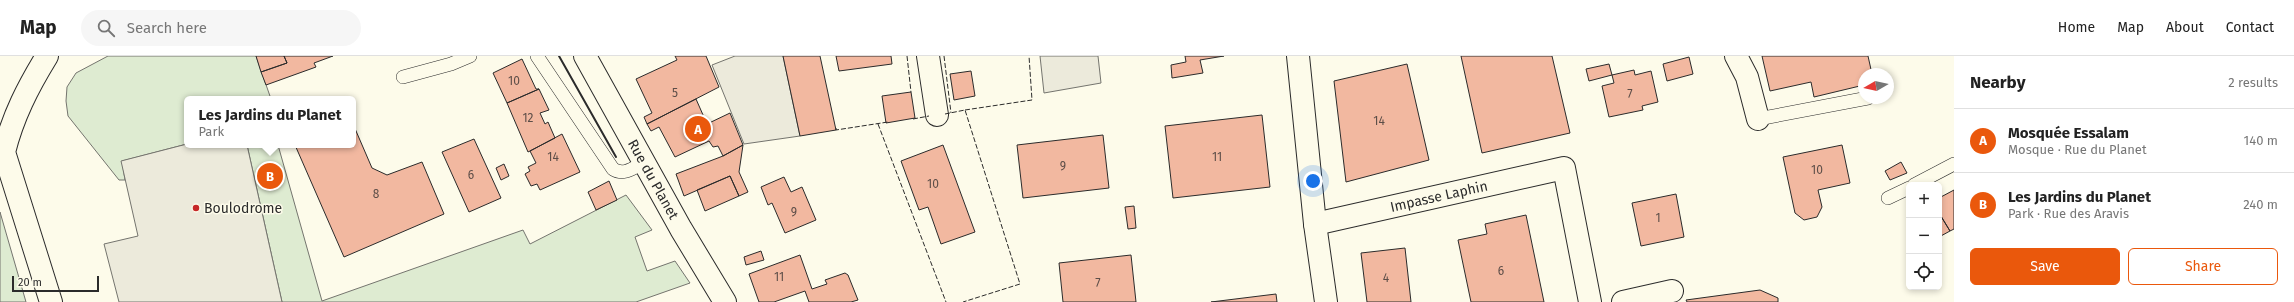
<!DOCTYPE html>
<html lang="en">
<head>
<meta charset="utf-8">
<style>
	body { margin:0; font-family:"Fira Sans",sans-serif; background:#f6f6f6; color:#222 }
	.controls { position:absolute; right:12px; bottom:12px; display:grid; overflow:hidden; border-radius:6px; box-shadow:0 2px 6px #0003 }
	.controls button { width:36px; height:36px; display:grid; place-items:center; padding:0; border:0; border-bottom:1px solid #e0e0e0; background:#fff; color:#222; font:20px sans-serif }
	.compass { position:absolute; left:1858px; top:12px; width:36px; height:36px; border-radius:50%; background:#fff; box-shadow:0 2px 6px #0003; rotate:261deg }
	.scale { position:absolute; left:12px; bottom:10px; width:87px; box-sizing:border-box; padding-left:4px; border:2px solid #2b2b2b; border-top:0; font-size:11px; line-height:14px; white-space:nowrap; color:#2b2b2b; -webkit-text-stroke:3px #fdfbea; paint-order:stroke }
	.you { position:absolute; left:1313px; top:125px; width:14px; height:14px; margin:-10px; border:3px solid #fff; border-radius:50%; background:#1a73e8; box-shadow:0 0 0 6px #1a73e833 }
	.badge { display:grid; place-items:center; width:26px; height:26px; border-radius:50%; background:#ea580c; color:#fff; font-size:13px; font-weight:700 }
	.pin { position:absolute; translate:-50% -50%; border:2px solid #fff; box-shadow:0 1px 4px #0006 }
	.popup { position:absolute; left:184px; top:40px; width:172px; height:52px; box-sizing:border-box; display:grid; place-content:center; border-radius:6px; background:#fff; filter:drop-shadow(0 1px 3px #0005); font-size:13px; white-space:nowrap; color:#767676 }
	.popup b { font-size:15px; color:#222 }
	.popup::after { content:''; position:absolute; left:50%; top:100%; margin-left:-8px; border:8px solid transparent; border-top-color:#fff }
	.list { margin:0; padding:0; list-style:none }
	h2 { display:flex; justify-content:space-between; align-items:center; height:52px; margin:0; padding:0 16px; font-size:17px }
	h2 small { font-size:13px; font-weight:400; color:#767676 }
	.list li { display:grid; grid-template-columns:26px 1fr auto; gap:12px; align-items:center; box-sizing:border-box; height:64px; padding:0 16px; border-top:1px solid #e0e0e0 }
	.list b { display:block; font-size:15px; white-space:nowrap }
	.list p { margin:0; font-size:13px; white-space:nowrap; color:#767676 }
	.list em { font-size:13px; font-style:normal; color:#767676 }
	.actions { display:flex; gap:8px; padding:12px 16px }
	.actions a { flex:1; padding:9px 0; border:1px solid #ea580c; border-radius:6px; text-align:center; font-size:14px; color:#ea580c }
	.actions .main { background:#ea580c; color:#fff }
	.icon { flex:none; width:22px; height:22px; fill:none; stroke:currentColor; stroke-width:2; stroke-linecap:round; stroke-linejoin:round }
	.map { position:relative; flex:none; width:1954px; height:246px; overflow:hidden }
	header { display:flex; align-items:center; gap:24px; box-sizing:border-box; height:56px; padding:0 20px; background:#fff; border-bottom:1px solid #e0e0e0 }
	header strong { font-size:19px }
	nav { display:flex; gap:22px; margin-inline-start:auto; font-size:14px }
	.search { width:280px; height:36px; background:#f6f6f6; display:flex; align-items:center; gap:10px; box-sizing:border-box; padding:0 14px; border-radius:22px; color:#767676; font-size:15px }
	main { display:flex }
	aside { flex:1; background:#fff }
	.map>svg:first-child { display:block }
	.green { fill:#deebd1; stroke:#74746e }
	.parking { fill:#eceadb; stroke:#74746e }
	.building { fill:#f2b8a0; stroke:#2b2b2b }
	.lines { fill:none; stroke-linecap:round; stroke-linejoin:round }
	.lane-casing { stroke:#2b2b2b; stroke-width:14 }
	.street-casing { stroke:#2b2b2b; stroke-width:24 }
	.secondary-casing { stroke:#2b2b2b; stroke-width:24 }
	.lane { stroke:#fdfbea; stroke-width:13 }
	.street { stroke:#fdfbea; stroke-width:22 }
	.secondary { stroke:#fdfbea; stroke-width:22 }
	.fence { stroke:#2b2b2b; stroke-width:1; stroke-dasharray:5 2; stroke-linecap:butt }
	.wall { stroke:#2b2b2b; stroke-width:2 }
	.poi-dot { fill:#c62828; stroke:#fdfbea; stroke-width:1.5 }
	.labels { text-anchor:middle; dominant-baseline:central; stroke-width:3; stroke-linejoin:round; paint-order:stroke }
	.number-label { font-size:12px; fill:#5d4e48 }
	.street-label { font-size:14px; fill:#2b2b2b; stroke:#fdfbea }
	.poi-label { font-size:14px; fill:#2b2b2b; stroke:#fdfbea; text-anchor:start }
</style>
</head>
<body>
<header>
<strong>Map</strong>
<div class="search"><svg class="icon" aria-label="search" viewBox="0 0 24 24"><circle cx="10" cy="10" r="6"/><path d="M15 15l6 6"/></svg>Search here</div>
<nav><a>Home</a><a>Map</a><a>About</a><a>Contact</a></nav>
</header>
<main>
<div class="map">
<svg width="1954" height="246" viewBox="0 0 1954 246">
	<rect width="100%" height="100%" fill="#fdfbea"/>
	<path class="green" d="M108,0h148l15,43h-84v45l-65,17 3,19h-6l-51,-64 -2,-15 1,-14 9,-14z
		M247,89h31l44,156 201,-71 7,14 96,-49 26,35 -17,7 12,34 28,-10 15,22 -54,19h-354z
		M0,156l26,90h-26z"/>
	<path class="parking" d="M735,0h48l17,80 -56,8 -32,-79z
		M1040,0h58l3,27 -57,10z
		M187,88l60,1 35,157h-163l-15,-58 34,-8 -17,-75z"/>
	<path class="building" d="M256,0h28l3,7 -26,9z
		M284,0h49l-19,7 2,4 -50,18 -5,-13 26,-9z
		M675,0h31l13,31 -72,37 -3,-7 8,-4 -16,-34 41,-19z
		M783,0h37l16,74 -36,6z
		M836,0h55l1,8 -53,7z
		M1185,0h39l-24,4 3,13 -31,5 -1,-13 15,-3z
		M1461,0h91l18,77 -88,20z
		M1762,0h106l4,18h-8v11l-50,12 -3,-15 -41,9z
		M1689,1l4,17 -26,7 -4,-17z
		M522,3l14,30h3l-32,14 -14,-30z
		M1407,8l22,96 -83,22 -12,-101z
		M1609,8l3,11 -23,6 -3,-12z
		M1634,14l1,5 16,-4 7,31 -16,4 1,4 -34,7 -7,-31 12,-3 -2,-8z
		M971,15l4,25 -21,4 -4,-26z
		M539,33l10,21 -9,3 5,11 3,-2 7,16 -27,14 -21,-49z
		M911,36l4,26 -29,5 -4,-27z
		M696,43l11,25 23,-11 13,32 -20,11 -5,-10 -5,1 -4,-6 -34,16 -16,-30 -8,4 -4,-7z
		M1262,59l8,72 -97,11 -8,-72z
		M353,68l19,44 15,7 35,-13 22,52 -100,43 -49,-112h58z
		M562,78l18,38 -40,18 -3,-6 -6,2 -6,-12 5,-3 -2,-4 8,-4 -6,-12z
		M1103,79l6,53 -86,10 -6,-53z
		M474,83l27,59 -32,14 -27,-60z
		M743,89l-4,27 9,20 -9,4 -9,-20 -46,20 -8,-22 47,-18z
		M943,89l32,87 -34,12 -13,-37 -9,3 -18,-49z
		M1842,89l8,38 -32,7 4,17 -5,10 -13,3 -9,-7 -12,-56z
		M1901,106l6,11 -17,7 -5,-9z
		M504,108l5,12 -8,4 -5,-12z
		M730,120l9,20 -34,15 -8,-21z
		M784,121l7,15 11,-5 14,33 -31,13 -13,-30 -4,2 -7,-18z
		M609,125l8,19 -21,10 -8,-18z
		M1954,134v39l-4,2 -11,-18v-15z
		M1676,138l8,43 -43,9 -9,-43z
		M1134,150l2,22 -8,1 -3,-22z
		M1939,157l11,18 -11,6z
		M1526,159l18,87h-73l-13,-62 29,-6 -2,-10z
		M1405,192l6,54h-44l-6,-49z
		M761,195l3,9 -18,5 -2,-8z
		M800,199l12,34 15,-5 -2,-4 20,-7 3,2 10,25 -7,2h-42l-4,-11 -31,11h-15l-10,-28z
		M1131,199l5,47h-73l-4,-39z
		M1760,234l18,8v4h-91l-1,-2z
		M1276,238l1,8h-66z"/>
	<g class="lines">
		<defs>
			<path id="lane" d="M537,0l76,113c11,7 20,-1 30,-6
				M403,21l48,-13 19,-8
				M1758,63l110,-21
				M1914,129l40,-21
				M1888,142l21,-10"/>
			<g id="street">
				<path id="s1" d="M585,0l96,173 44,73"/>
				<path d="M928,0l9,59"/>
				<path d="M1298,0l17,168 11,78"/>
				<path d="M1736,0l11,21 11,42"/>
				<path id="s2" d="M1315,168l249,-56 26,134"/>
				<path d="M1623,246l49,-11"/>
			</g>
			<path id="secondary" d="M0,90l4,6 47,150
				M4,96c9,-36 24,-65 43,-96"/>
		</defs>
		<use href="#lane" class="lane-casing"/>
		<use href="#street" class="street-casing"/>
		<use href="#secondary" class="secondary-casing"/>
		<use href="#lane" class="lane"/>
		<use href="#street" class="street"/>
		<use href="#secondary" class="secondary"/>
		<path class="fence" d="M907,0l4,36
			M944,0l7,57
			M965,54l67,-10 -3,-44
			M945,58l20,-4 55,174 -57,18
			M913,63l16,-3
			M878,68l68,178
			M836,72v2l52,-8"/>
		<path class="wall" d="M559,0l57,101"/>
	</g>
	<circle class="poi-dot" cx="196" cy="152" r="4"/>
	<g class="labels">
		<g class="number-label">
			<text x="514" y="25">10</text>
			<text x="675" y="37">5</text>
			<text x="1630" y="38">7</text>
			<text x="528" y="62">12</text>
			<text x="1379" y="65">14</text>
			<text x="553" y="101">14</text>
			<text x="1217" y="101">11</text>
			<text x="1063" y="110">9</text>
			<text x="1817" y="114">10</text>
			<text x="471" y="119">6</text>
			<text x="933" y="128">10</text>
			<text x="376" y="138">8</text>
			<text x="794" y="156">9</text>
			<text x="1658" y="162">1</text>
			<text x="1501" y="215">6</text>
			<text x="779" y="221">11</text>
			<text x="1386" y="222">4</text>
			<text x="1098" y="227">7</text>
		</g>
		<g class="street-label">
			<text stroke="none"><textPath href="#s1" startOffset="141">Rue du Planet</textPath></text>
			<text stroke="none"><textPath href="#s2" startOffset="127">Impasse Laphin</textPath></text>
		</g>
		<g class="poi-label">
			<text x="204" y="152">Boulodrome</text>
		</g>
	</g>
</svg>
<div class="controls">
<button>+</button>
<button>−</button>
<button><svg class="icon" aria-label="locate" viewBox="0 0 24 24"><circle cx="12" cy="12" r="6"/><path d="M12 2v4M12 18v4M2 12h4M18 12h4"/></svg></button>
</div>
<svg class="compass" viewBox="-18 -18 36 36"><path d="M0-13l5 13h-10z" fill="#e53935"/><path d="M0 13l5-13h-10z" fill="#767676"/></svg>
<div class="scale">20 m</div>
<div class="you"></div>
<div class="pin badge" style="left:698px;top:73px">A</div>
<div class="pin badge" style="left:270px;top:120px">B</div>
<div class="popup"><b>Les Jardins du Planet</b>Park</div>
</div>
<aside>
<h2>Nearby<small>2 results</small></h2>
<ul class="list">
<li><span class="badge">A</span><div><b>Mosquée Essalam</b><p>Mosque · Rue du Planet</p></div><em>140 m</em></li>
<li><span class="badge">B</span><div><b>Les Jardins du Planet</b><p>Park · Rue des Aravis</p></div><em>240 m</em></li>
</ul>
<div class="actions"><a class="main">Save</a><a>Share</a></div>
</aside>
</main>
</body>
</html>
